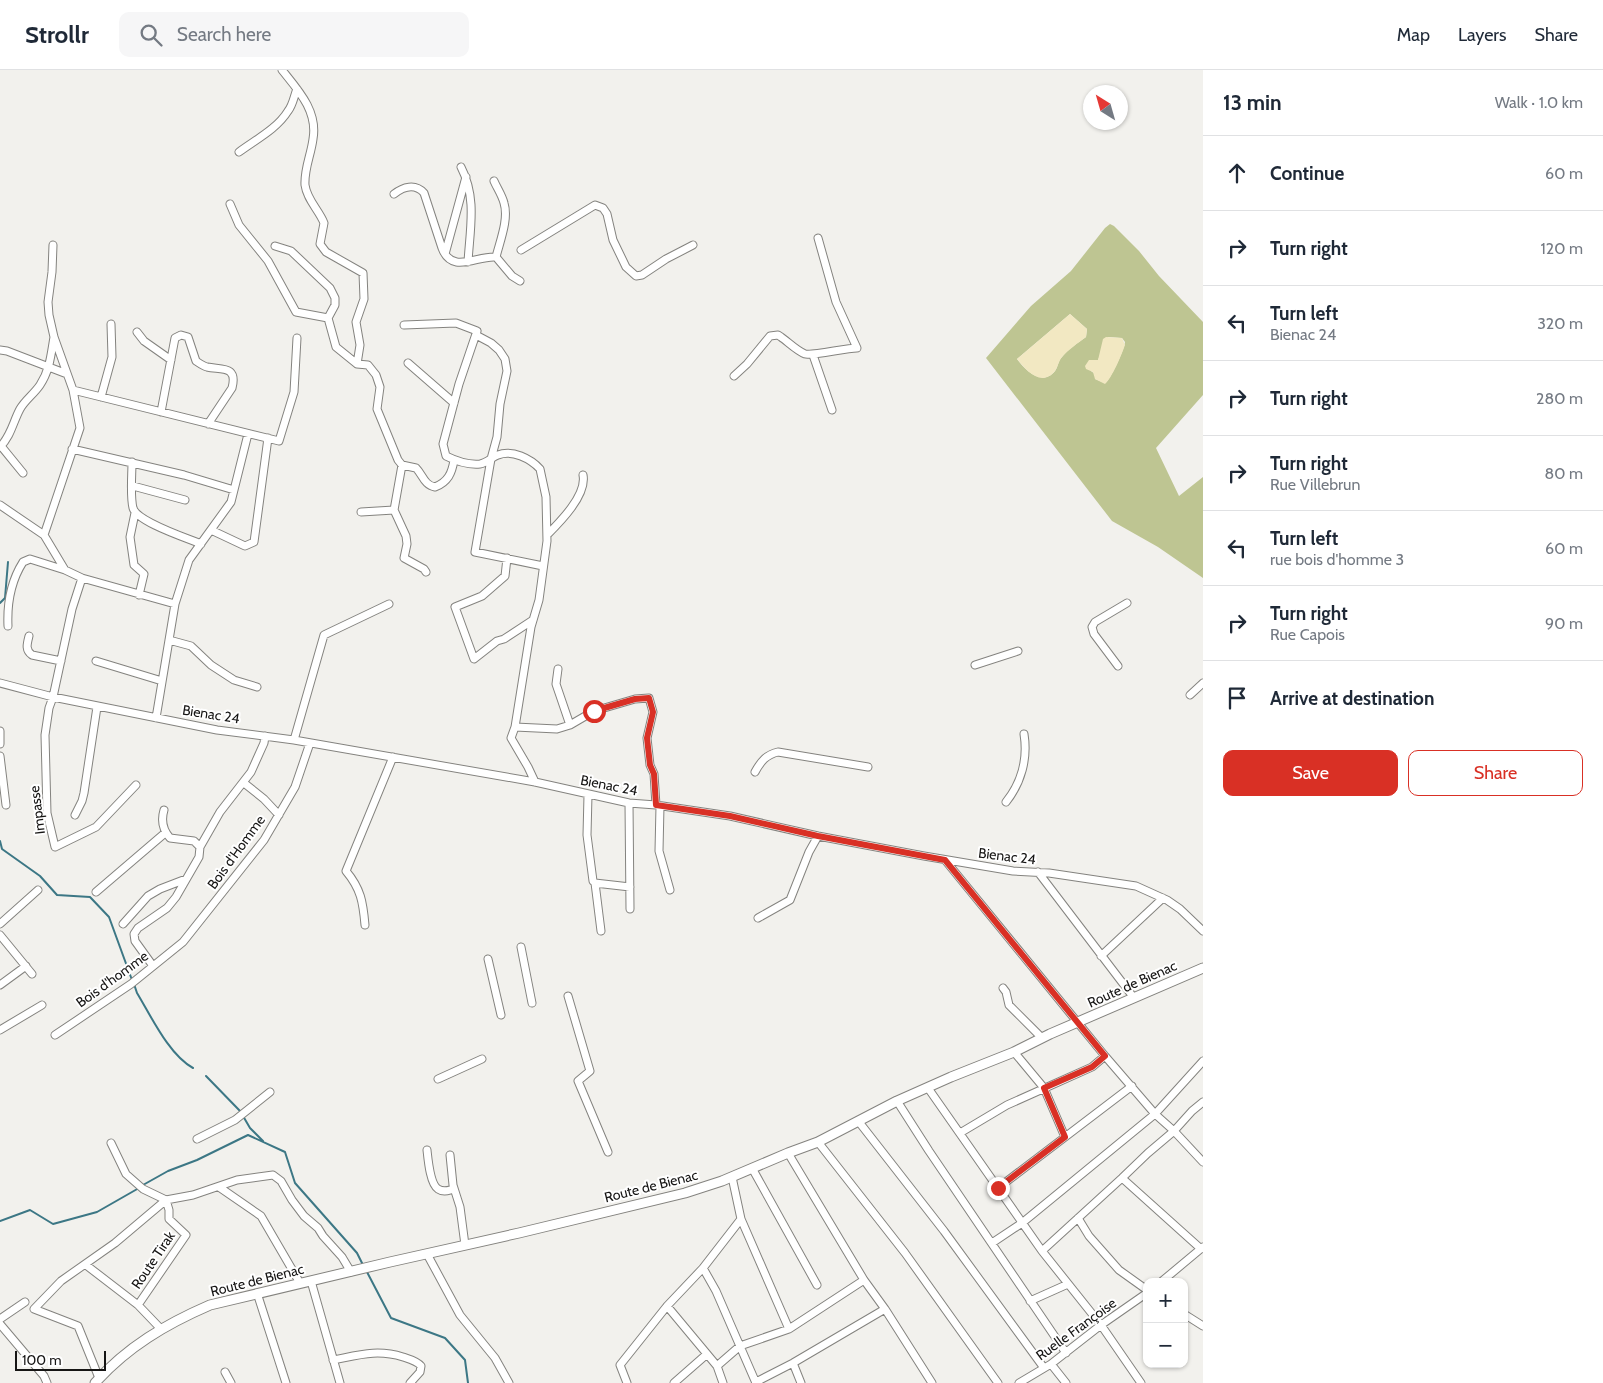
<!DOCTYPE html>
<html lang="en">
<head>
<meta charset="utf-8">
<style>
	body { margin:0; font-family:Cabin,sans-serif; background:#f6f6f7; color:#1f2937 }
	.controls { position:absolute; right:15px; bottom:15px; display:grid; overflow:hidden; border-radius:10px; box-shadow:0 1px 4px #0004 }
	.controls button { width:45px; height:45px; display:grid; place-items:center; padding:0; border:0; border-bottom:1px solid #e0e1e3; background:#fff; color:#1f2937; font:25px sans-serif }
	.compass { position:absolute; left:1083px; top:15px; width:45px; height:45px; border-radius:50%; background:#fff; box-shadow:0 1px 4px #0004; rotate:323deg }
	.scale { position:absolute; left:15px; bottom:12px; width:91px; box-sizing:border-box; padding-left:5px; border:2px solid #161514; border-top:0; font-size:14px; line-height:18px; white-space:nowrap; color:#161514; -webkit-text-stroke:4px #fff; paint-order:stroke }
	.stop { position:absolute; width:15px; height:15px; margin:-11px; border:4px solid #d93025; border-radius:50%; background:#fff }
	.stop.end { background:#d93025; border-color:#fff; box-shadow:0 1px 5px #0008 }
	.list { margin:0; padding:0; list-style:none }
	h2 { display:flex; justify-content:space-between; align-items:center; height:65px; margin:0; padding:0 20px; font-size:21px }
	h2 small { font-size:16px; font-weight:400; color:#747a83 }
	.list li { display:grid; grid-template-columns:32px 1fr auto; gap:15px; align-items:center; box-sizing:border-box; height:75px; padding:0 20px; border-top:1px solid #e0e1e3 }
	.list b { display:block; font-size:19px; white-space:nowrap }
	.list p { margin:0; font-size:16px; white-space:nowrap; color:#747a83 }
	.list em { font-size:16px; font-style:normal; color:#747a83 }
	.actions { display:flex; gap:10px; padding:15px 20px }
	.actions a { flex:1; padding:11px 0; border:1px solid #d93025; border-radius:10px; text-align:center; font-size:18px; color:#d93025 }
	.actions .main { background:#d93025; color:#fff }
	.icon { flex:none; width:28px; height:28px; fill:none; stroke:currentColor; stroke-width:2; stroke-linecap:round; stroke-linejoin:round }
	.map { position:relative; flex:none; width:1203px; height:1313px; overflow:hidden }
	header { display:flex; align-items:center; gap:30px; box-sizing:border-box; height:70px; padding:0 25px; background:#fff; border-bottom:1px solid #e0e1e3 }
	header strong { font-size:24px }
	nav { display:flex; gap:28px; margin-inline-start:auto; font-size:18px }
	.search { width:350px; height:45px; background:#f6f6f7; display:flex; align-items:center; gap:12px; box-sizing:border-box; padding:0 18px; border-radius:10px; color:#747a83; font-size:19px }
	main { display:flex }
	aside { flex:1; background:#fff }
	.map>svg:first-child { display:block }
	.green { fill:#bec592; fill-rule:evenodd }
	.sand { fill:#f2e8c2 }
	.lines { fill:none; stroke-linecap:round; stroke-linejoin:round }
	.stream { stroke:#3c7785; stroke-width:2 }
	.minor-casing { stroke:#84837f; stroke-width:9 }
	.major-casing { stroke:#84837f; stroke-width:11 }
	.minor { stroke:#fff; stroke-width:7 }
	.major { stroke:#fff; stroke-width:9 }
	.route { stroke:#d93025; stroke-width:6 }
	.labels { text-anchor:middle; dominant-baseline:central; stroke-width:4; stroke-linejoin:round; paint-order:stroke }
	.street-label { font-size:14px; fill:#161514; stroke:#fff }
</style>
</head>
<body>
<header>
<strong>Strollr</strong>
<div class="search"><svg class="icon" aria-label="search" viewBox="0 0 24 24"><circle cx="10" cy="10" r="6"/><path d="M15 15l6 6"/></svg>Search here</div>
<nav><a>Map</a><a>Layers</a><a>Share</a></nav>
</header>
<main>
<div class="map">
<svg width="1203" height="1313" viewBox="0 0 1203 1313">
	<rect width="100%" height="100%" fill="#f2f1ed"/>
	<path class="green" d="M1110,154l4,2 25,25 20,25 44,46v73l-47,53 23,48 24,-19v101l-45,-31 -46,-26 -126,-163 45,-52 40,-35 34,-43zM1070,244l17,15 -1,8c-8,6 -18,12 -24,20 -4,4 -4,10 -7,14 -13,16 -30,-1 -38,-12zM1108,267l14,1 3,4c-1,8 -14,37 -20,41l-10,-4v-5l-4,-3 -2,-11h9z"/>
	<path class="sand" d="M1070,244l17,15 -1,8c-8,6 -18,13 -24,20 -4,5 -4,10 -7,14 -14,17 -29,-1 -38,-12z
		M1106,267l16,1 3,7c-3,9 -13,33 -20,39l-10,-5 -2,-7 -7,-3 -1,-3 4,-6h9l5,-21z"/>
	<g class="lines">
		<path class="stream" d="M0,533l5,-5 3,-36
			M0,771l2,8 38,27 17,19 33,2 19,20 23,63
			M134,914l3,9c14,23 32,62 56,75
			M206,1006l35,36
			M243,1046l7,12 13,13
			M143,1115l25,-14 29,-11 51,-25 37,17 10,31 62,70 6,12
			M0,1151l30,-11 23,14 44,-12 42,-24
			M367,1202l24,46 54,20 20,22 3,23"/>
		<defs>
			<path id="minor" d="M282,0c16,20 36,41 31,69 -2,16 -9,30 -8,46 2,15 14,25 19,38l-4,21 6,8 37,21 1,26 -8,23 4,23 -3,19
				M239,82c16,-12 38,-23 49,-41 5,-6 6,-15 9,-22
				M461,97c16,31 9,61 7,95
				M494,111c3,7 8,14 10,22 5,16 -4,38 -8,54
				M394,124c9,-7 21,-11 30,-1l18,55c10,27 35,7 54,9l16,19 8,5
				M230,134l9,21 29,36 28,51 32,6 8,29 21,17 11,1 8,10 4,12 -3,22 21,51 4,5 14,3c7,7 8,17 19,19 13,-5 17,-14 19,-27
				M275,176l16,5 39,37 5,10v7l-7,13
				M521,180l74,-45 8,3 4,6 6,26 13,27 10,9 6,-1 24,-16 27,-14
				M445,184l21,-77
				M404,255l52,-2 21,8 -18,53 -16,60 3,12c10,5 23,9 34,8 7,-1 12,-7 18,-9 14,-6 33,4 42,14l6,28 1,44 -8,59 -8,27 -16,100 -4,11 17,29 7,15
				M137,262l7,9 27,19
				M476,265l15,8 8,7 6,9 2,12 -7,33 -3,33 -6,22 -16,93 68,14
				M0,280l7,1 60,23
				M813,285l19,55
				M408,293l46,40
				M734,306l13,-12 23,-28 8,-1 3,2c7,5 16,14 24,17 7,2 41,-6 52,-6l-21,-46 -18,-64
				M73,320l206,51 15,-49 3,-54
				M101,327l11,-40 -1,-33
				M161,342l14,-74 6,-3 7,2 8,24c3,2 7,5 11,6 14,3 31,-2 25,21l-24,36
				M1,376l22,27
				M0,377c11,-11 13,-25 20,-38 5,-9 14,-15 20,-24 10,-15 11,-31 14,-48
				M72,379l112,26 50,15
				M132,392c0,13 -2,34 1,46 4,14 54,30 68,36
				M133,416l52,14
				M0,435l44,30 21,35 17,8 93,26
				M394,440l8,-45
				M361,442l33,-2 12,26 1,8 -3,14 20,11 2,3
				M135,443l-5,24 4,28 10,9 -5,21
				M211,460l34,16 9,-4 14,-104
				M44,465l36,-107 -7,-38 -19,-53 -5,-22 -1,-13 4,-30 1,-27
				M547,465c13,-13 40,-40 36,-60
				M507,488l-2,18 -23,20 -27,11 19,52 23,-18 7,-2 29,-19
				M82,508l-10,31 -19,88 -4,11 -4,27 2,78 8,34 41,-20 40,-42
				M8,556c-1,-22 3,-45 15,-64l7,-3 35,11
				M29,566c-2,8 -4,14 3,19l29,6
				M169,570l22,6 20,19 23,15 23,7
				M96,591l66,20
				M975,595l43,-14
				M1118,596l-24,-32 -2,-7 3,-5 32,-19
				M558,599l-2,15 14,41
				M0,613l53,14 164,33 77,10 241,42 94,21 27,2 74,11 88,20 106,20 89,15 36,2 87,13 31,14 13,9 23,22
				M1190,625l13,-12
				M156,648l19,-114 14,-44 42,-58 17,-68
				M515,657l42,2 13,-4 24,-14 41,-12 14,-1 4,14 -6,26 3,27 4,9 2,31
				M0,661v13
				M294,670l30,-105 65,-31
				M0,686l6,49
				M755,702c6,-11 11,-17 23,-20l90,15
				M244,713l20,16 15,16
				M588,725l-1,40 6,46 2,2 35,4
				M1006,732c15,-19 22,-43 18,-68
				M629,733l1,106
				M660,736l-1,45 11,39
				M164,740c-3,10 -1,20 6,28l24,3 6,6
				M75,745l7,-14 2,-8 13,-86
				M945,790l160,196 50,58 19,17 29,31
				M1038,802l96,126
				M595,813l6,48
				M96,822l69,-59
				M758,848l32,-18 19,-48 9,-16
				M0,854l38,-34
				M123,854l25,-28 12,-7 26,-10
				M365,855c-2,-23 -4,-36 -19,-54l47,-114
				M0,865l32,39
				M521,877l11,56
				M1101,886l62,-58
				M488,889l13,56
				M153,896l-18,-25 -1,-7 4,-6 29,-20 9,-11 23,-40 1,-10 20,-35 31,-40 13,-29 1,-7
				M0,915l26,-19
				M1003,918l3,4 3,13 33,33
				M568,926l22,75 -12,10 30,71
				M0,960l42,-25
				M55,965l76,-51 52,-42 81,-102 31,-53 15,-44
				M1014,982l30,36 21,49
				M438,1009l44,-20
				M928,1018l114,163 59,74 40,58
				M897,1031l32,50 137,202
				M859,1052l85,109 100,137
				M960,1063l47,-28 85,-38 13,-11
				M197,1069l38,-19 35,-28
				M818,1072l87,111 93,130
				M111,1073l15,31 17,15 23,11 3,10v9l17,16 -48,70
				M427,1080c1,9 3,34 11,39 6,4 11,1 16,0
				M788,1083l76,127 21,29 47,74
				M450,1085l3,30 7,22 5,38
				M752,1098l65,117
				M732,1107l9,42 48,110
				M1122,1108l79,71
				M219,1117l42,29 39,67
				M998,1118l134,-102
				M1078,1148l11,18 30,34 28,20
				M741,1149l-38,49 13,23 40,92
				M992,1173l30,-20 133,-109 48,-53
				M1042,1181l80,-73 26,-25 26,-22 18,-20 11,-9
				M427,1184l33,61 35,43 14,25
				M86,1195l52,40 23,24
				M311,1211l29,102
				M1161,1212l42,-35
				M257,1223l29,90
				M1030,1231l38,-17
				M667,1236l50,60 6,17
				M1184,1244l19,12
				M0,1249l25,-17
				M0,1254l44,52 3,7
				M333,1290c26,-5 44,-11 70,-3 6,2 14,4 18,9l-1,6 -10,11
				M793,1293l8,20
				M1051,1294l15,19
				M717,1296l23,-20 49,-17 75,-49
				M225,1302l6,11
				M99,1308l-21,-52 -44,-17 27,-28 54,-38 51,-43 27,-5 44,-15 36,-5 8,6 11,19 12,16 14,12 5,8 19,21 9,15
				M756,1312l37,-19 92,-54
				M627,1313l-7,-18 47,-59 36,-38
				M674,1313l33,-29
				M1019,1313l32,-19 50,-39 46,-32"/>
			<path id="major" d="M95,1313c32,-36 71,-59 115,-78l180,-43 129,-29 166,-40 37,-12 66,-28 30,-11 79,-41 54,-24 63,-25 36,-18 153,-66"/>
		</defs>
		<use href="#minor" class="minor-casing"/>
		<use href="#major" class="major-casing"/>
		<use href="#minor" class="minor"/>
		<use href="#major" class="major"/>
	</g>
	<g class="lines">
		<path class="route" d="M594,641l41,-12 14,-1 4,14 -6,26 3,27 4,9 2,31 74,11 88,20 127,24 160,196 -13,11 -48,21 21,49 -67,51"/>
	</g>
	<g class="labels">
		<g class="street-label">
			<text transform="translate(211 644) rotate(9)">Bienac 24</text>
			<text transform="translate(609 715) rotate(11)">Bienac 24</text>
			<text transform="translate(37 740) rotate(-97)">Impasse</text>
			<text transform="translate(236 782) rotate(-54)">Bois d'Homme</text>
			<text transform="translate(1007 786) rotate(7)">Bienac 24</text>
			<text transform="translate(112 909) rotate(-36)">Bois d'homme</text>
			<text transform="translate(1132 914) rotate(-24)">Route de Bienac</text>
			<text transform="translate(651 1116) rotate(-14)">Route de Bienac</text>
			<text transform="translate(153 1190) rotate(-56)">Route Tirak</text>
			<text transform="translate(257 1210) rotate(-14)">Route de Bienac</text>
			<text transform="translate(1076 1259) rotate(-36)">Ruelle Françoise</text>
		</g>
	</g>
</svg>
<div class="controls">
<button>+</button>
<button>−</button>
</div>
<svg class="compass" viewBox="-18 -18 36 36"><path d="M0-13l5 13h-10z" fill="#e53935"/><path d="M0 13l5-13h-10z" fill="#747a83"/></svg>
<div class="scale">100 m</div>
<div class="stop" style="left:594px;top:641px"></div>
<div class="stop end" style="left:998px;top:1118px"></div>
</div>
<aside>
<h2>13 min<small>Walk · 1.0 km</small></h2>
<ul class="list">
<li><svg class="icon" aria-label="ahead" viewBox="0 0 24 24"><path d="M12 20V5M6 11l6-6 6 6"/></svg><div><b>Continue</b></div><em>60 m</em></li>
<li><svg class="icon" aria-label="right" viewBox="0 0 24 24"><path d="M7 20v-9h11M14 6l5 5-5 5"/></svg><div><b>Turn right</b></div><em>120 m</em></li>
<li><svg class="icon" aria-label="left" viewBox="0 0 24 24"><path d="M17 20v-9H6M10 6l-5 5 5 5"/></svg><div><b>Turn left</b><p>Bienac 24</p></div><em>320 m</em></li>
<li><svg class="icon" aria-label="right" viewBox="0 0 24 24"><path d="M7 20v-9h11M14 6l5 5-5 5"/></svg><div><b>Turn right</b></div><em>280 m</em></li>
<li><svg class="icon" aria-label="right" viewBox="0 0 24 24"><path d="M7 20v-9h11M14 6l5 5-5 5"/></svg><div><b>Turn right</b><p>Rue Villebrun</p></div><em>80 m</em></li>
<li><svg class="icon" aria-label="left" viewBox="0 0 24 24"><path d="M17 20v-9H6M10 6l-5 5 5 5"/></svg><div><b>Turn left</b><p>rue bois d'homme 3</p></div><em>60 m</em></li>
<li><svg class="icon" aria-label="right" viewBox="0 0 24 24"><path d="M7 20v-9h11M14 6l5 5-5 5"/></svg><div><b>Turn right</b><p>Rue Capois</p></div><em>90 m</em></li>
<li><svg class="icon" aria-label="arrive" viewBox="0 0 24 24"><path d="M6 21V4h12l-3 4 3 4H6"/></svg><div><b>Arrive at destination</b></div></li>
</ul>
<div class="actions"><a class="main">Save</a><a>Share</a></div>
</aside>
</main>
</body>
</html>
